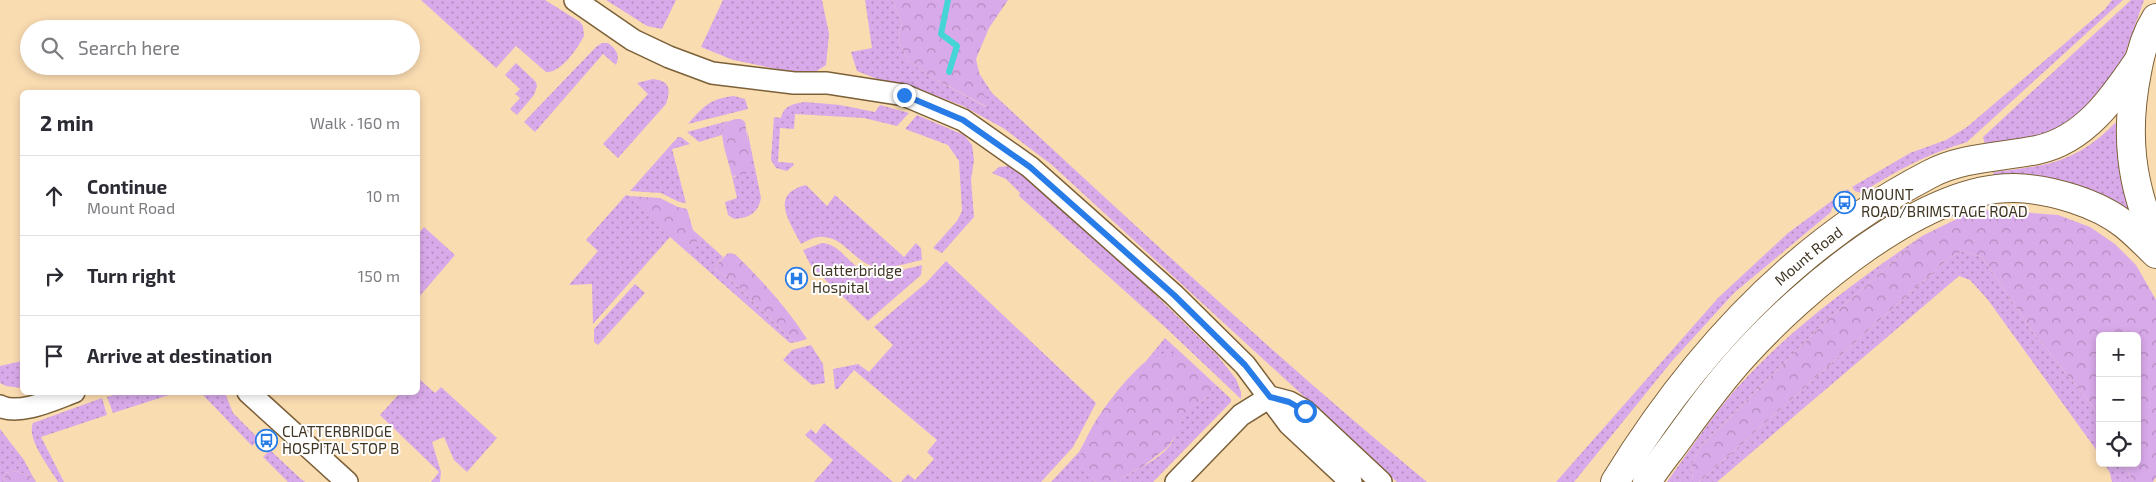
<!DOCTYPE html>
<html lang="en">
<head>
<meta charset="utf-8">
<style>
	body { margin:0; font-family:"Exo 2",sans-serif; background:#f7f7f7; color:#2b2b33 }
	.controls { position:absolute; right:15px; bottom:15px; display:grid; overflow:hidden; border-radius:8px; box-shadow:0 2px 8px #0003 }
	.controls button { width:45px; height:45px; display:grid; place-items:center; padding:0; border:0; border-bottom:1px solid #e1e1e2; background:#fff; color:#2b2b33; font:25px sans-serif }
	.stop { position:absolute; width:15px; height:15px; margin:-11px; border:4px solid #287ce7; border-radius:50%; background:#fff }
	.stop.end { background:#287ce7; border-color:#fff; box-shadow:0 1px 5px #0008 }
	.list { margin:0; padding:0; list-style:none }
	h2 { display:flex; justify-content:space-between; align-items:center; height:65px; margin:0; padding:0 20px; font-size:21px }
	h2 small { font-size:16px; font-weight:400; color:#7c7c81 }
	.list li { display:grid; grid-template-columns:32px 1fr auto; gap:15px; align-items:center; box-sizing:border-box; height:80px; padding:0 20px; border-top:1px solid #e1e1e2 }
	.list b { display:block; font-size:19px; white-space:nowrap }
	.list p { margin:0; font-size:16px; white-space:nowrap; color:#7c7c81 }
	.list em { font-size:16px; font-style:normal; color:#7c7c81 }
	.icon { flex:none; width:28px; height:28px; fill:none; stroke:currentColor; stroke-width:2; stroke-linecap:round; stroke-linejoin:round }
	.map { position:relative; flex:none; width:2156px; height:482px; overflow:hidden }
	.search { position:absolute; background:#fff; box-shadow:0 2px 8px #0003; left:20px; top:20px; width:400px; height:55px; display:flex; align-items:center; gap:12px; box-sizing:border-box; padding:0 18px; border-radius:28px; color:#7c7c81; font-size:19px }
	.panel { position:absolute; background:#fff; box-shadow:0 2px 8px #0003; left:20px; top:90px; width:400px; height:305px; border-radius:8px }
	.map>svg:first-child { display:block }
	.grass { fill:url(#grass-dots) }
	.forest { fill:url(#forest-crowns) }
	.lines { fill:none; stroke-linecap:round; stroke-linejoin:round }
	.stream { stroke:#45d5d7; stroke-width:6 }
	.minor-casing { stroke:#7b6038; stroke-width:24 }
	.secondary-casing { stroke:#7b6038; stroke-width:30 }
	.primary-casing { stroke:#7b6038; stroke-width:30 }
	.minor { stroke:#fff; stroke-width:21 }
	.secondary { stroke:#fff; stroke-width:28 }
	.primary { stroke:#fff; stroke-width:28 }
	.route { stroke:#287ce7; stroke-width:6 }
	.labels { text-anchor:middle; dominant-baseline:central; stroke-width:4; stroke-linejoin:round; paint-order:stroke }
	.poi-label { font-size:15px; fill:#413624; stroke:#fff; text-anchor:start }
	.street-label { font-size:15px; fill:#413624; stroke:#fff }
</style>
</head>
<body>
<div class="map">
<svg width="2156" height="482" viewBox="0 0 2156 482">
	<defs>
		<pattern id="grass-dots" width="8" height="8" patternUnits="userSpaceOnUse" patternTransform="scale(1.25)"><rect width="8" height="8" fill="#d9aaea"/><path d="M2 2h.1M6 6h.1" fill="none" stroke="#b28bbd" stroke-width="1.8" stroke-linecap="round"/></pattern>
		<pattern id="forest-crowns" width="20" height="18" patternUnits="userSpaceOnUse" patternTransform="scale(1.25)"><rect width="20" height="18" fill="#d9aaea"/><path d="M2 6a3 3 0 1 1 6 0M12 15a3 3 0 1 1 6 0" fill="none" stroke="#b28bbd"/></pattern>
	</defs>
	<rect width="100%" height="100%" fill="#fadcb1"/>
	<path class="grass" d="M421,0h124l35,22 3,4 1,10c-6,12 -24,38 -38,36l-30,-26 -20,22z
		M606,0h70l-14,29 -15,-3z
		M723,0h99l7,34 -3,31 -14,9h-10l-69,-14 -32,-13z
		M865,0h27l10,23 -4,17 10,20 20,15 58,32 -7,-34 13,20c143,132 285,266 435,389h-30l-345,-317 -49,-37 -40,-22 -58,-22 -25,-4 -23,-9 -6,-19 21,-4z
		M2112,0h11l-156,142c-40,12 -71,29 -106,51l-6,-2 -3,-4 58,-34 36,-13 21,-13 138,-118z
		M2131,0h13l-28,79 -49,52 -81,17 -3,-11z
		M602,43h6c9,7 12,12 8,22l-13,-11 -68,78 -11,-10 72,-75z
		M516,63l20,19 1,4 -3,9 -17,20 -7,-6 10,-11 -5,-4 5,-5 -15,-14z
		M653,79c17,2 18,10 13,25l-48,54 -15,-14 45,-50 -11,-11z
		M734,96l11,3 3,10 -60,15c16,-18 21,-25 46,-28z
		M805,102l35,3 35,7 5,-7 29,8 -12,13 -33,-8 -69,-4 -1,15 -14,-1 -2,34 15,1 1,2 -7,6 -11,-3 -5,-8 3,-43 7,1c3,-13 12,-14 24,-16z
		M917,115l47,20 8,10 2,15 -3,20 3,37 -32,36 -9,-5 24,-27 5,-10 -3,-50 -11,-16 -43,-16z
		M728,121l-5,5 -1,9 -23,7 -12,-10z
		M2115,123l3,1 2,43 9,43 -3,1 -131,-33 -2,-6c53,-6 83,-9 122,-49z
		M747,129l14,69c-3,16 -13,20 -27,21l-6,-4 -3,-13 12,-4 -5,-22 3,1 13,-34z
		M678,137h3l9,7 -18,5 14,54 -7,-1 -18,-9 -31,-2z
		M1008,166l6,1 22,16 98,91 83,81 19,24 5,13v7l-75,-71 -147,-132 1,-3 -14,-14 -14,-6 7,-6z
		M806,185l21,21 8,-11 69,62 12,-14 5,5 1,12c-15,3 -31,9 -46,7 -21,-4 -32,-30 -53,-30 -7,-1 -16,4 -22,7 -12,-23 -32,-50 5,-59z
		M1848,189l3,5 -19,14 -1,4 -97,81 -62,68 -98,121h-18l162,-184 70,-65z
		M626,195l4,1 59,53 12,-12 22,20 -8,9 2,5 11,6 64,63 5,2 -7,1 -120,-106 -77,87 -1,-40 -23,1 29,-34 -12,-11z
		M424,227l31,28 -37,43v-64z
		M1922,236l-96,85 -125,125 -9,18 1,18h-26c22,-31 43,-63 68,-92 54,-61 120,-108 187,-154z
		M822,243c18,1 25,20 41,27 18,8 41,-1 59,-5l-1,10 -53,46 -57,-55 -8,-16z
		M1963,251l19,6 50,74 68,84v40l-112,-155 -18,-20 -11,-4 -242,206h-18l250,-224z
		M946,261l150,142 -23,44 -32,35h-140l7,-8 7,6 19,-21 -7,-7 10,-12 -83,-70 -16,19h-3l-2,-20 25,-5 11,8 24,-27 -19,-18 52,-44z
		M635,284l10,9 -47,52 -4,-3v-13z
		M1165,338l24,22c-15,-7 -28,-4 -43,1z
		M811,345l12,19 2,19 -13,2 -29,-25 9,-10z
		M22,361v27l-16,-2 -6,-3v-17z
		M418,378l17,15 6,-6 56,51 -30,34 -13,-12 -10,-23 -12,5 9,30 -1,10h-9l8,-10 -59,-57 20,-22 18,-1z
		M1216,385l15,14v3l-78,80h-39c18,-10 41,-20 55,-35 9,-12 10,-27 19,-38 3,-3 9,-4 13,-7 7,-5 11,-11 15,-17z
		M119,393v-1l56,1 -62,20 -6,-16z
		M195,393h30l8,20 26,26 -7,7 -49,-51z
		M102,398l5,17 -66,22 23,45h-6c-8,-14 -32,-43 -25,-59z
		M824,423l69,59h-79l19,-22 -28,-25 6,-6 5,5z
		M0,429l24,31 9,17 -17,-6 -11,2 -1,9h-4z
		M1086,439c-8,22 -7,27 10,43h-45l28,-30z
		M270,450l31,29 4,3h-17l-25,-25z
		M2104,463h20l9,19h-21l-2,-9z"/>
	<path class="forest" d="M892,0h116l-19,28 -13,31 11,48 -59,-32 -20,-15 -10,-20 4,-17z
		M737,119h4l4,3 6,40 -5,12 -14,2c-2,-11 -13,-39 -9,-49 3,-6 8,-7 14,-8z
		M630,196l30,2 18,9 9,2 6,21 8,7 -12,13z
		M1981,207l15,7 25,-2 37,3 32,12 25,17 21,21 20,35v177l-3,5h-20l-9,-19h13v-127h-37v79l-68,-84 -50,-74 -19,-6 -14,7 -250,224h-6l-1,-18 9,-18 125,-125 96,-85z
		M731,253l5,2c27,26 51,53 71,84l-10,3 -5,-2 -64,-63 -11,-6 -2,-5 12,-12z
		M1179,355l10,5 27,25 -5,8 -11,10 -11,5 -7,11 -4,13 -10,15 -26,20 -28,15h-18c-4,-4 -12,-9 -14,-13 -12,-25 44,-92 63,-107 8,-7 24,-6 34,-7z
		M16,471l17,6 3,5h-32l1,-9z"/>
	<g class="lines">
		<path class="stream" d="M948,0l-7,34 16,12 -8,26"/>
		<defs>
			<path id="minor" d="M575,0l58,40 36,17 43,16 82,10h33l77,12 59,25 67,47 144,128 71,70 44,59 62,58
				M248,392l99,90
				M1270,397l19,5 16,9 76,71
				M0,406c19,10 55,-7 74,-14
				M1176,482l65,-67 29,-18"/>
			<g id="secondary">
				<path id="s1" d="M1615,482c78,-127 181,-239 315,-308 32,-17 73,-17 107,-24 48,-10 77,-53 102,-90"/>
				<path d="M1647,482c9,-15 21,-29 31,-43 21,-29 42,-58 66,-84 58,-64 180,-169 271,-167 35,1 83,15 110,37 11,9 21,19 31,29"/>
			</g>
			<path id="primary" d="M2156,18c-10,16 -16,36 -19,54 -12,60 -7,113 19,168"/>
		</defs>
		<use href="#minor" class="minor-casing"/>
		<use href="#secondary" class="secondary-casing"/>
		<use href="#primary" class="primary-casing"/>
		<use href="#minor" class="minor"/>
		<use href="#secondary" class="secondary"/>
		<use href="#primary" class="primary"/>
	</g>
	<g class="lines">
		<path class="route" d="M904,95l59,25 67,47 144,128 71,70 25,32 19,5 16,9"/>
	</g>
	<defs>
		<symbol id="bus-ring" viewBox="-11 -11 22 22"><circle r="9.5" fill="#fff" stroke="#287ce7" stroke-width="1.5"/><path d="M-5-6H5V4H4V6H2V4H-2V6H-4V4H-5ZM-3.5-4V0h7V-4ZM-3.5 1.2v1.5H-2V1.2ZM2 1.2v1.5H3.5V1.2Z" fill="#287ce7"/></symbol>
		<symbol id="hospital-ring" viewBox="-11 -11 22 22"><circle r="9.5" fill="#fff" stroke="#287ce7" stroke-width="1.5"/><path d="M-5-5h3v3.5h4V-5h3V5h-3V1.5h-4V5h-3Z" fill="#287ce7"/></symbol>
	</defs>
	<g fill-rule="evenodd">
		<use href="#bus-ring" x="1832" y="190" width="25" height="25"/>
		<use href="#hospital-ring" x="784" y="266" width="25" height="25"/>
		<use href="#bus-ring" x="254" y="428" width="25" height="25"/>
	</g>
	<g class="labels">
		<g class="poi-label">
			<text x="1861" y="194">MOUNT<tspan x="1861" dy="17">ROAD/BRIMSTAGE ROAD</tspan></text>
			<text x="812" y="270">Clatterbridge<tspan x="812" dy="17">Hospital</tspan></text>
			<text x="282" y="431">CLATTERBRIDGE<tspan x="282" dy="17">HOSPITAL STOP B</tspan></text>
		</g>
		<g class="street-label">
			<text stroke="none"><textPath href="#s1" startOffset="299">Mount Road</textPath></text>
		</g>
	</g>
</svg>
<div class="controls">
<button>+</button>
<button>−</button>
<button><svg class="icon" aria-label="locate" viewBox="0 0 24 24"><circle cx="12" cy="12" r="6"/><path d="M12 2v4M12 18v4M2 12h4M18 12h4"/></svg></button>
</div>
<div class="stop" style="left:1305px;top:411px"></div>
<div class="stop end" style="left:904px;top:95px"></div>
<div class="search"><svg class="icon" aria-label="search" viewBox="0 0 24 24"><circle cx="10" cy="10" r="6"/><path d="M15 15l6 6"/></svg>Search here</div>
<section class="panel">
<h2>2 min<small>Walk · 160 m</small></h2>
<ul class="list">
<li><svg class="icon" aria-label="ahead" viewBox="0 0 24 24"><path d="M12 20V5M6 11l6-6 6 6"/></svg><div><b>Continue</b><p>Mount Road</p></div><em>10 m</em></li>
<li><svg class="icon" aria-label="right" viewBox="0 0 24 24"><path d="M7 20v-9h11M14 6l5 5-5 5"/></svg><div><b>Turn right</b></div><em>150 m</em></li>
<li><svg class="icon" aria-label="arrive" viewBox="0 0 24 24"><path d="M6 21V4h12l-3 4 3 4H6"/></svg><div><b>Arrive at destination</b></div></li>
</ul>
</section>
</div>
</body>
</html>
